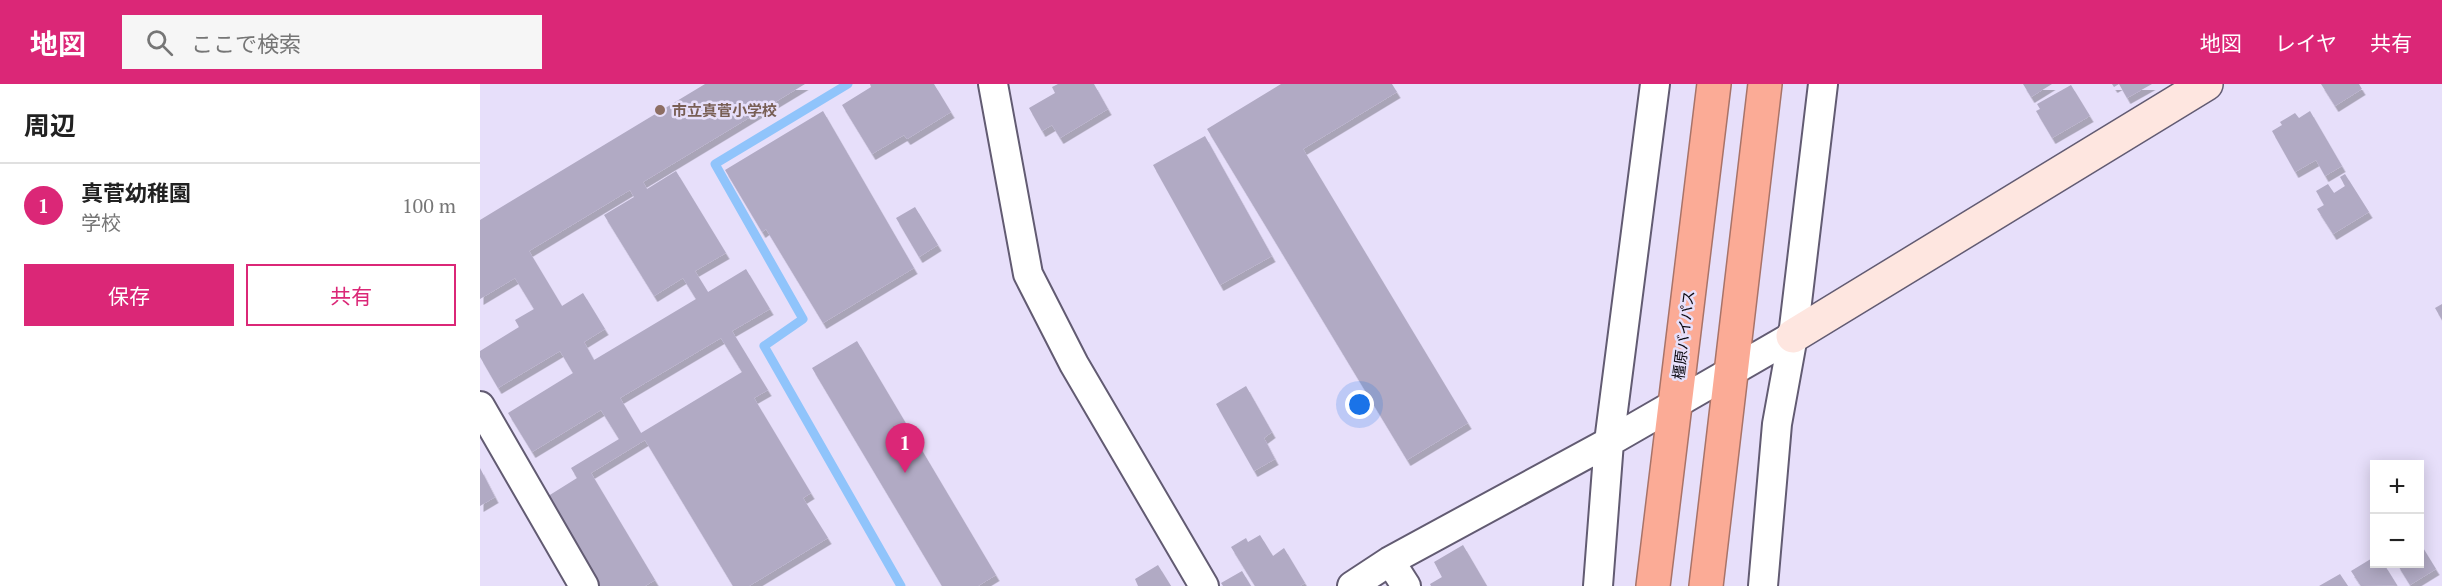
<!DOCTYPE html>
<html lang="ja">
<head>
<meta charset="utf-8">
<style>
	body { margin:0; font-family:"PT Serif","Noto Sans JP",serif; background:#f6f6f6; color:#222 }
	.controls { position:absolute; right:18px; bottom:18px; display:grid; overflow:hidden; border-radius:0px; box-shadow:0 3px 15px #0003 }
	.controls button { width:54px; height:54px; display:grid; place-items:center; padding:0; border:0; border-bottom:2px solid #e0e0e0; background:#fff; color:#222; font:30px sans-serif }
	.you { position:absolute; left:880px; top:321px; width:21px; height:21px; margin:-15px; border:4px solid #fff; border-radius:50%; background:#1a73e8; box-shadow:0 0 0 9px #1a73e833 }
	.badge { display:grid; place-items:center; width:39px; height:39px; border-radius:50%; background:#db2777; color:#fff; font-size:20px; font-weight:700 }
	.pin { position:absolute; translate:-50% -50px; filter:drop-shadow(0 2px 3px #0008) }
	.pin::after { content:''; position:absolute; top:32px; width:21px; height:18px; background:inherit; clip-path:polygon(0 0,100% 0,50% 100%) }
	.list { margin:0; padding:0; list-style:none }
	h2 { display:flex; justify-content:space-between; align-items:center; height:78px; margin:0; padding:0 24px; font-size:26px }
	h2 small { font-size:20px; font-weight:400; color:#767676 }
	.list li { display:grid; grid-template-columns:39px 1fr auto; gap:18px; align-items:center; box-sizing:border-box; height:84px; padding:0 24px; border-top:2px solid #e0e0e0 }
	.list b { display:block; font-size:22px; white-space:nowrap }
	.list p { margin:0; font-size:20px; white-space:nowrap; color:#767676 }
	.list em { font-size:20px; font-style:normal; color:#767676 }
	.actions { display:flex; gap:12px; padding:18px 24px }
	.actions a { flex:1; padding:14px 0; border:2px solid #db2777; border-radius:0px; text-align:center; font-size:21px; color:#db2777 }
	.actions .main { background:#db2777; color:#fff }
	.icon { flex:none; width:33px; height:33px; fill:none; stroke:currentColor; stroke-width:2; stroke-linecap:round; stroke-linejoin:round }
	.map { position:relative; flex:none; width:1962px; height:502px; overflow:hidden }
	header { display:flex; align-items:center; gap:36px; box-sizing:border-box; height:84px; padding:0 30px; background:#db2777; color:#fff }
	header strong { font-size:28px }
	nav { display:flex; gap:33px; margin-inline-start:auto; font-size:21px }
	.search { width:420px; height:54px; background:#f6f6f6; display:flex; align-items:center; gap:15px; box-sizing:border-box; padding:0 21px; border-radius:0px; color:#767676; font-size:22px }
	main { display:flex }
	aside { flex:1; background:#fff }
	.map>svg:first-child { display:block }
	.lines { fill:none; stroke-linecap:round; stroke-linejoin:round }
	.stream { stroke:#90c4fb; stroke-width:9 }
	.building { fill:#b1aac4; fill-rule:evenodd; filter:url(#shadow) }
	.street-casing { stroke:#625b72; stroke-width:32 }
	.secondary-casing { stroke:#625b72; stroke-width:36 }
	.highway-casing { stroke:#a87368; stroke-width:36 }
	.street { stroke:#fff; stroke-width:28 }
	.secondary { stroke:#fee6e0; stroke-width:33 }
	.highway { stroke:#fbab96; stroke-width:33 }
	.education-dot { fill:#8d6e63; stroke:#e7dffa; stroke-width:2 }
	.labels { text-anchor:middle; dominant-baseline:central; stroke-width:5; stroke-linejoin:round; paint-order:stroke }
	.education-label { font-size:15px; font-weight:bold; fill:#785e54; stroke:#e7dffa; text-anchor:start }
	.street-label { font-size:15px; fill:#0d0b13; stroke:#e7dffa }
</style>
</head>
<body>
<header>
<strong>地図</strong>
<div class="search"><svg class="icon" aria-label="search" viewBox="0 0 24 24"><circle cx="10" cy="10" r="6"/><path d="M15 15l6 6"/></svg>ここで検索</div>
<nav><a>地図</a><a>レイヤ</a><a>共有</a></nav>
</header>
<main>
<aside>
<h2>周辺<small></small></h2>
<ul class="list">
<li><span class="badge">1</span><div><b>真菅幼稚園</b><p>学校</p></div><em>100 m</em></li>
</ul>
<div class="actions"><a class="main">保存</a><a>共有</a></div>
</aside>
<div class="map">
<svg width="1962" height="502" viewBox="0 0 1962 502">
	<defs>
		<filter id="shadow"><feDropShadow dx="3.5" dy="6" stdDeviation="0" flood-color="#0004"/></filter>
	</defs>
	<rect width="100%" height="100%" fill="#e7dffa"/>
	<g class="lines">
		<path class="stream" d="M368,0l-133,80 88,155 -39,27 137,240"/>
	</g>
	<path class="building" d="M225,0h100l-162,98 4,7 29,-18 50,82 -31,18 13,21 38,-23 24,40 -38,22 36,59 -14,8 57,95 -8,5 25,40 -79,48h-16l-88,-146 -54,33 64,107 -10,6h-46l-54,-88 32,-20 -6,-10 48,-29 -18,-29 -69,42 -24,-39 65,-40 -13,-22 -62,37 -18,-31v-6l39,-24 -4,-7 19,-11 -19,-31 -35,21v-79zM150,106l4,7 -30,18 50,81 29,-18 13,21 -102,61 -10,-18 21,-13 -22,-36 -21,13 -33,-55zM241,254l21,34 -101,61 -21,-35z
		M390,0h64l17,28 -44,27 -3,-4 -32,19 -30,-49 29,-18z
		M578,0h36l14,25 -48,29 -8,-13 -10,6 -13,-23 26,-15 -3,-6z
		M801,0h111l5,8 -94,57 165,274 -61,37 -200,-331z
		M1543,0h29l-21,13z
		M1632,0h40l-25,14 -8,-14 -5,3z
		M1841,0h38l3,5 -27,17z
		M1591,1l19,31 -38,22 -16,-27 4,-2 -3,-5z
		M343,27l91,157 -91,55 -57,-94 -4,3 -37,-62z
		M1830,27l32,55 -17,10 -9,-16 -21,12 -23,-41 10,-6 -2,-3 15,-9 4,5z
		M725,52l67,120 -52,29 -67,-120z
		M1865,90l24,38 -36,22 -16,-25 7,-4 -8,-14 12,-7 6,9 11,-7 -5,-9z
		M435,123l23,38 -19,12 -23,-39z
		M1962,220v16l-7,-12z
		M377,257l139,234 -18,11h-36l-130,-218z
		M766,302l26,46 -8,6 11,21 -21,12 -38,-67z
		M0,384l15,29 -15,9z
		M780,451l13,21 11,-8 21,35 -5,3h-45l-24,-39 15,-9 2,4z
		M1940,459l16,26 -26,16 -13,-21h23z
		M983,461l24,41h-56l-1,-2 12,-7 -8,-15z
		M1894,473v7h10l13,21 -36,1 -10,-15z
		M678,481l13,21h-33l-3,-7z
		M762,487l9,15h-28l-2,-3z
		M1860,490l8,12h-29z"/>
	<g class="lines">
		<defs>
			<path id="street" d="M513,0l35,190 46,90 130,222
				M0,322l104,180
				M910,477l16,25
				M872,502l38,-25 219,-119 184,-106
				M1118,502l11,-144 46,-358
				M1283,502l14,-162 16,-88 30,-252"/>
			<path id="secondary" d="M1313,252l413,-252"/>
			<path id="highway" d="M1173,502l61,-502
				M1226,502l59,-502"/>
		</defs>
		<use href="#street" class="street-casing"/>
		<use href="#secondary" class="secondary-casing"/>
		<use href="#highway" class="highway-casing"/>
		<use href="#street" class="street"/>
		<use href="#secondary" class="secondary"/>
		<use href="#highway" class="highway"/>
	</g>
	<circle class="education-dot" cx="180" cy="26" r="6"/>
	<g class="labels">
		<g class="education-label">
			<text x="192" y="26">市立真菅小学校</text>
		</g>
		<g class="street-label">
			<text transform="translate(1203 251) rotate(-83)">橿原バイパス</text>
		</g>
	</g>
</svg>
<div class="controls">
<button>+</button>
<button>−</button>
</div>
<div class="you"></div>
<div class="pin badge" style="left:425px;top:389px">1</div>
</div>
</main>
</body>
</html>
